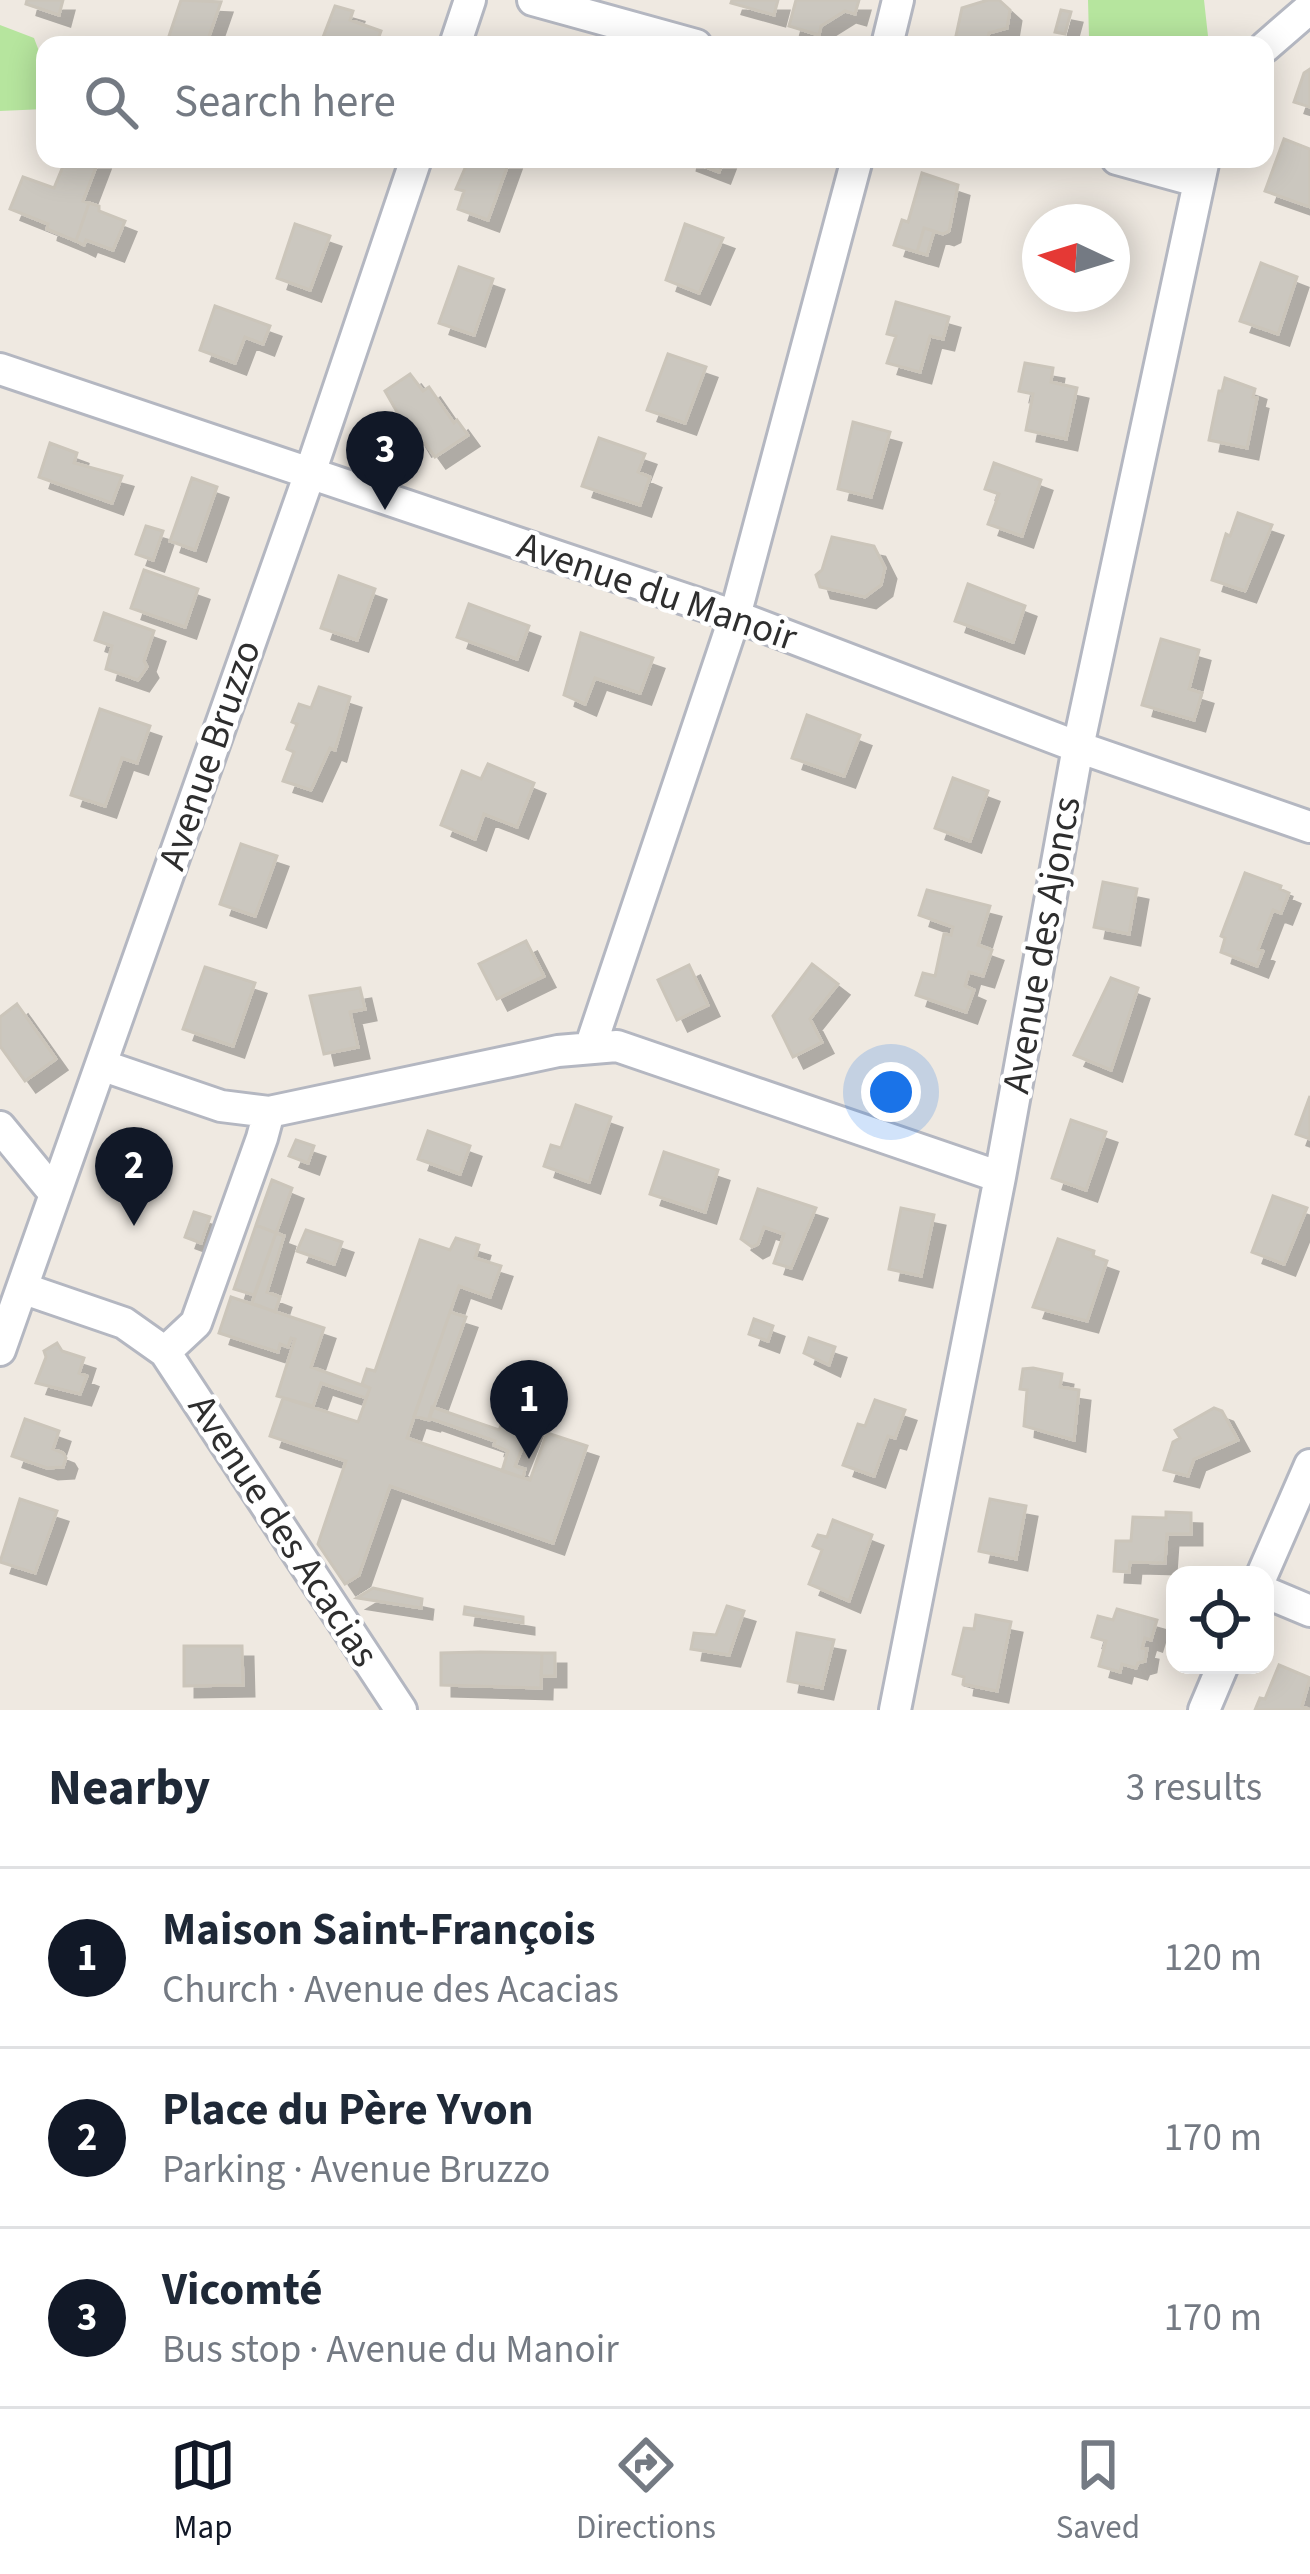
<!DOCTYPE html>
<html lang="en">
<head>
<meta charset="utf-8">
<style>
	body { margin:0; font-family:"Source Sans 3",sans-serif; background:#f2f2f3; color:#1f2937 }
	.controls { position:absolute; right:36px; bottom:36px; display:grid; overflow:hidden; border-radius:24px; box-shadow:0 6px 30px #0003 }
	.controls button { width:108px; height:108px; display:grid; place-items:center; padding:0; border:0; border-bottom:3px solid #e0e1e3; background:#fff; color:#1f2937; font:60px sans-serif }
	.compass { position:absolute; left:1022px; top:204px; width:108px; height:108px; border-radius:50%; background:#fff; box-shadow:0 6px 30px #0003; rotate:274deg }
	.you { position:absolute; left:891px; top:1092px; width:42px; height:42px; margin:-30px; border:9px solid #fff; border-radius:50%; background:#1a73e8; box-shadow:0 0 0 18px #1a73e833 }
	.badge { display:grid; place-items:center; width:78px; height:78px; border-radius:50%; background:#111827; color:#fff; font-size:39px; font-weight:700 }
	.pin { position:absolute; translate:-50% -99px; filter:drop-shadow(0 3px 6px #0008) }
	.pin::after { content:''; position:absolute; top:63px; width:42px; height:36px; background:inherit; clip-path:polygon(0 0,100% 0,50% 100%) }
	.list { margin:0; padding:0; list-style:none }
	h2 { display:flex; justify-content:space-between; align-items:center; height:156px; margin:0; padding:0 48px; font-size:51px }
	h2 small { font-size:39px; font-weight:400; color:#747a83 }
	.list li { display:grid; grid-template-columns:78px 1fr auto; gap:36px; align-items:center; box-sizing:border-box; height:180px; padding:0 48px; border-top:3px solid #e0e1e3 }
	.list b { display:block; font-size:45px; white-space:nowrap }
	.list p { margin:0; font-size:39px; white-space:nowrap; color:#747a83 }
	.list em { font-size:39px; font-style:normal; color:#747a83 }
	.icon { flex:none; width:66px; height:66px; fill:none; stroke:currentColor; stroke-width:2; stroke-linecap:round; stroke-linejoin:round }
	.map { position:relative; flex:none; width:1310px; height:1710px; overflow:hidden }
	.search { position:absolute; background:#fff; box-shadow:0 6px 30px #0003; left:36px; right:36px; top:36px; height:132px; display:flex; align-items:center; gap:30px; box-sizing:border-box; padding:0 42px; border-radius:24px; color:#747a83; font-size:45px }
	.sheet { height:696px; background:#fff }
	nav { display:flex; justify-content:space-around; align-items:center; box-sizing:border-box; height:168px; border-top:3px solid #e0e1e3; background:#fff; font-size:33px; color:#747a83 }
	nav a { display:grid; justify-items:center; gap:6px }
	nav .on { color:#111827 }
	.map>svg:first-child { display:block }
	.green { fill:#b6e59e }
	.building { fill:#cbc7bf; stroke:#cbc5ba; stroke-width:3; filter:url(#shadow) }
	.lines { fill:none; stroke-linecap:round; stroke-linejoin:round }
	.minor-casing { stroke:#b4b7c1; stroke-width:36 }
	.minor { stroke:#fff; stroke-width:30 }
	.labels { text-anchor:middle; dominant-baseline:central; stroke-width:9; stroke-linejoin:round; paint-order:stroke }
	.street-label { font-size:39px; fill:#2e2e2e; stroke:#fff }
</style>
</head>
<body>
<div class="map">
<svg width="1310" height="1710" viewBox="0 0 1310 1710">
	<defs>
		<filter id="shadow"><feDropShadow dx="11" dy="11" stdDeviation="0" flood-color="#0004"/></filter>
	</defs>
	<rect width="100%" height="100%" fill="#efe9e1"/>
	<path class="green" d="M1088,0h116l5,45h-124l4,-7z
		M0,25l34,13 11,29v42l-45,2z"/>
	<path class="building" d="M27,0h36l-4,15 -33,-11z
		M181,0l40,2 -15,43h-40z
		M732,0h46l-4,15 -43,-12z
		M796,0h63l-4,14 -10,-3 -24,15 -2,9 -30,-9z
		M988,0h11l11,10 -3,18 -18,5 -3,12h-32l8,-37z
		M335,6l18,5 -3,9 31,11 -5,14h-56z
		M1061,10l10,2 -6,22 -10,-2z
		M1310,69v38l-16,-5 10,-29z
		M1284,139l26,10v58l-45,-16z
		M66,159h33l-16,42 6,2 -13,38 -29,-12 1,-5 -38,-15 13,-32 31,11z
		M469,159h41l-22,61 -30,-11 6,-18 -8,-2z
		M685,159h39l-5,13z
		M922,173l36,12 -9,46 -6,3 -19,-6 -7,24 -23,-7 8,-25 6,2z
		M89,203l10,3v5l26,10 -12,29 -27,-10 -2,5 -8,-4z
		M295,224l35,12 -20,54 -33,-12z
		M685,224l38,14 -24,55 -33,-13z
		M924,228l10,3 -7,24 -10,-3z
		M1261,263l36,14 -19,57 -38,-13z
		M459,267l34,12 -19,56 -35,-12z
		M896,302l53,15 -6,22 -13,-3 -10,36 -33,-9 9,-27 -9,-2z
		M215,306l55,20 -7,18 -18,-7 -10,26 -35,-13z
		M668,354l38,13 -21,56 -38,-13z
		M1025,363l28,5 -2,14 26,6 -11,51 -40,-9 7,-36 -14,-3z
		M410,374l13,17 6,-4 25,36 3,-3 11,15 -33,22 -10,-14 -4,2 -7,-12h-5l-24,-42z
		M1225,378l30,11 -2,8 4,1 -10,50 -38,-8 10,-49h3z
		M853,422l37,10 -19,65 -33,-8z
		M599,438l46,16 -7,18 12,5 -10,28 -58,-19z
		M50,443l27,10 -3,10 48,13 -10,27 -73,-26z
		M994,463l47,17 -19,56 -34,-12 11,-30 -14,-5z
		M192,478l25,9 -22,63 -25,-9z
		M1238,513l34,12 -27,66 -33,-11 14,-46 4,2z
		M146,526l17,5 -10,29 -17,-6z
		M832,537l42,9 11,22 -4,17 -16,12 -45,-10 -4,-12 6,-5z
		M144,570l54,19 -13,38 -54,-19z
		M339,576l36,13 -18,51 -36,-12z
		M968,584l57,22 -12,36 -58,-21z
		M469,604l60,22 -12,33 -60,-22z
		M104,613l50,18 -10,30 3,6 -9,13 -32,-11 6,-23 -17,-6z
		M581,633l72,25 -13,35 -45,-15 -10,26 -21,-9z
		M1161,639l38,11 -10,39 13,4 -8,27 -52,-15z
		M319,687l31,10 -15,53 -5,-2 -19,42 -28,-9 11,-29 -7,-3 10,-25 -5,-2 7,-18 12,4z
		M100,709l50,17 -13,37 -15,-5 -17,48 -34,-11z
		M807,715l53,20 -16,41 -52,-18z
		M488,764l46,19 -17,44 -33,-13 -9,25 -34,-14 21,-54 19,8z
		M953,778l35,13 -18,50 -35,-13z
		M241,844l36,12 -22,60 -35,-12z
		M1245,873l36,13 -1,3 9,4 -8,20 -8,-3 -15,39 5,2 -6,15 -36,-14 4,-14 -4,-2z
		M1103,882l34,7 -8,45 -35,-7z
		M927,890l63,16 -12,39 14,5 -9,26 -14,-4 -4,14 9,4 -8,22 -50,-17 7,-22 12,3 9,-42 7,1 2,-8 -34,-12z
		M526,941l18,35 -47,23 -18,-35z
		M812,964l26,20 -28,35 12,23 -29,15 -20,-41z
		M689,965l19,40 -31,15 -19,-40z
		M205,967l50,16 -22,63 -50,-17z
		M1111,978l27,10 -27,82 -37,-15z
		M360,988l5,21 -15,3 8,35 -34,7 -14,-58z
		M17,1004l39,55 -31,22 -25,-35v-29z
		M1310,1096v43l-14,-5z
		M576,1105l35,12 -22,65 -45,-16 7,-21 10,3z
		M1071,1120l35,12 -20,58 -34,-12z
		M428,1131l42,15 -10,28 -42,-15z
		M296,1140l18,6 -6,17 -19,-7z
		M664,1152l54,18 -13,42 -55,-18z
		M272,1180l20,8 -16,45 -20,-8z
		M758,1189l58,19 -25,60 -17,-5 10,-29 -20,-7 -6,17 -6,3 -11,-8z
		M1273,1196l34,12 -23,56 -32,-12z
		M901,1208l33,7 -13,61 -32,-7z
		M194,1212l16,5 -9,26 -16,-6z
		M256,1225l20,8 -22,62 -20,-6z
		M306,1230l36,12 -8,22 -37,-13z
		M276,1233l8,3 -17,56 13,5 -5,15 -23,-9z
		M456,1238l23,7 -4,13 26,8 -11,31 -31,-11 -52,152 123,42 17,-47 40,13 -34,97 -163,-57 -31,89 -14,9 -27,-40 28,-83 -76,-25 13,-38 75,24 12,-34 -8,-4 5,-15 8,2 45,-131 30,10z
		M1058,1239l36,12 -1,5 14,5 -20,60 -54,-14z
		M231,1297l93,31 -13,39 59,21 -4,10 -45,-15 -8,23 -36,-10 18,-57 -4,-1 -3,9 -8,-3 -2,8 -59,-19z
		M450,1312l16,5 -37,103 -15,-4z
		M754,1319l19,7 -5,15 -19,-7z
		M809,1338l26,9 -6,18 -25,-12z
		M57,1343l5,8 22,7 -5,15 8,3 -7,18 -44,-11 10,-26 -2,-6z
		M1033,1368l29,6 -2,13 19,3 -5,50 -50,-14 3,-36 -7,-1 3,-20z
		M875,1400l30,10 -10,28 -7,-2 -14,40 -31,-11 15,-41 7,2z
		M432,1407l67,23 6,-14 27,8 -17,42 10,3 -2,9 -21,-7 6,-20 -14,-6 1,-4 -66,-23z
		M1214,1408l8,3 16,29 -44,19 -6,17 -24,-6 9,-28 7,-4 -5,-8z
		M25,1419l34,12 -6,18 10,4 3,5 -3,9 -16,1 -35,-12z
		M20,1499l37,12 -22,62 -35,-11z
		M990,1499l36,7 -10,53 -37,-8z
		M1166,1512l25,1v21h-24l-2,29 -35,-1 -1,10 -15,-1 2,-30h15l2,-24 33,1z
		M833,1520l39,15 -23,66 -40,-17 13,-34 -9,-4 5,-11 9,2z
		M373,1588l49,11 -1,9 -64,-10z
		M727,1606l17,5 -15,44 -38,-6 3,-16 22,2z
		M465,1607l58,10v6l-59,-9z
		M1117,1609l40,11 -6,20 -6,-2 -3,10 5,1 -2,12 -7,2 -2,5 -14,-4 -2,8 -21,-6 7,-25 -14,-4 6,-21 15,4z
		M976,1615l35,7 -14,69 -34,-7 1,-7 -11,-3 11,-46 10,1z
		M797,1633l37,7 -12,48 -34,-7z
		M184,1646h58l1,39 -59,1z
		M480,1652l62,1 -1,35 -100,-3v-32z
		M542,1653h13v23h-14z
		M1279,1665l31,13 -8,28 8,4h-55l5,-12 5,1z"/>
	<g class="lines">
		<defs>
			<path id="minor" d="M533,0l163,45
				M455,45l15,-45
				M887,45l11,-45
				M1265,47l45,-39
				M1117,159l80,22
				M0,369l735,247 343,131 232,80
				M591,1045l144,-429 122,-457
				M269,1112l289,-61 59,-5 383,131
				M0,1127l55,67
				M22,1288l102,35 41,29 31,-29 66,-185 7,-26 -48,-6 -120,-41
				M0,1350l310,-877 106,-314
				M165,1352l236,358
				M1262,1575l48,-110
				M1265,1592l45,19
				M895,1710l105,-533 78,-430 126,-588
				M1204,1710l19,-45"/>
		</defs>
		<use href="#minor" class="minor-casing"/>
		<use href="#minor" class="minor"/>
	</g>
	<g class="labels">
		<g class="street-label">
			<text transform="translate(657 592) rotate(19)">Avenue du Manoir</text>
			<text transform="translate(210 755) rotate(-71)">Avenue Bruzzo</text>
			<text transform="translate(1042 945) rotate(-80)">Avenue des Ajoncs</text>
			<text transform="translate(283 1531) rotate(57)">Avenue des Acacias</text>
		</g>
	</g>
</svg>
<div class="controls">
<button><svg class="icon" aria-label="locate" viewBox="0 0 24 24"><circle cx="12" cy="12" r="6"/><path d="M12 2v4M12 18v4M2 12h4M18 12h4"/></svg></button>
</div>
<svg class="compass" viewBox="-18 -18 36 36"><path d="M0-13l5 13h-10z" fill="#e53935"/><path d="M0 13l5-13h-10z" fill="#747a83"/></svg>
<div class="you"></div>
<div class="pin badge" style="left:529px;top:1459px">1</div>
<div class="pin badge" style="left:134px;top:1226px">2</div>
<div class="pin badge" style="left:385px;top:510px">3</div>
<div class="search"><svg class="icon" aria-label="search" viewBox="0 0 24 24"><circle cx="10" cy="10" r="6"/><path d="M15 15l6 6"/></svg>Search here</div>
</div>
<section class="sheet">
<h2>Nearby<small>3 results</small></h2>
<ul class="list">
<li><span class="badge">1</span><div><b>Maison Saint-François</b><p>Church · Avenue des Acacias</p></div><em>120 m</em></li>
<li><span class="badge">2</span><div><b>Place du Père Yvon</b><p>Parking · Avenue Bruzzo</p></div><em>170 m</em></li>
<li><span class="badge">3</span><div><b>Vicomté</b><p>Bus stop · Avenue du Manoir</p></div><em>170 m</em></li>
</ul>
</section>
<nav>
<a class="on"><svg class="icon" aria-label="map" viewBox="0 0 24 24"><path d="M3 6l6-2 6 2 6-2v14l-6 2-6-2-6 2zM9 4v14M15 6v14"/></svg>Map</a>
<a><svg class="icon" aria-label="directions" viewBox="0 0 24 24"><path d="M12 3l9 9-9 9-9-9zM9 14v-3h6M13 9l2 2-2 2"/></svg>Directions</a>
<a><svg class="icon" aria-label="saved" viewBox="0 0 24 24"><path d="M7 4h10v16l-5-4-5 4z"/></svg>Saved</a>
</nav>
</body>
</html>
